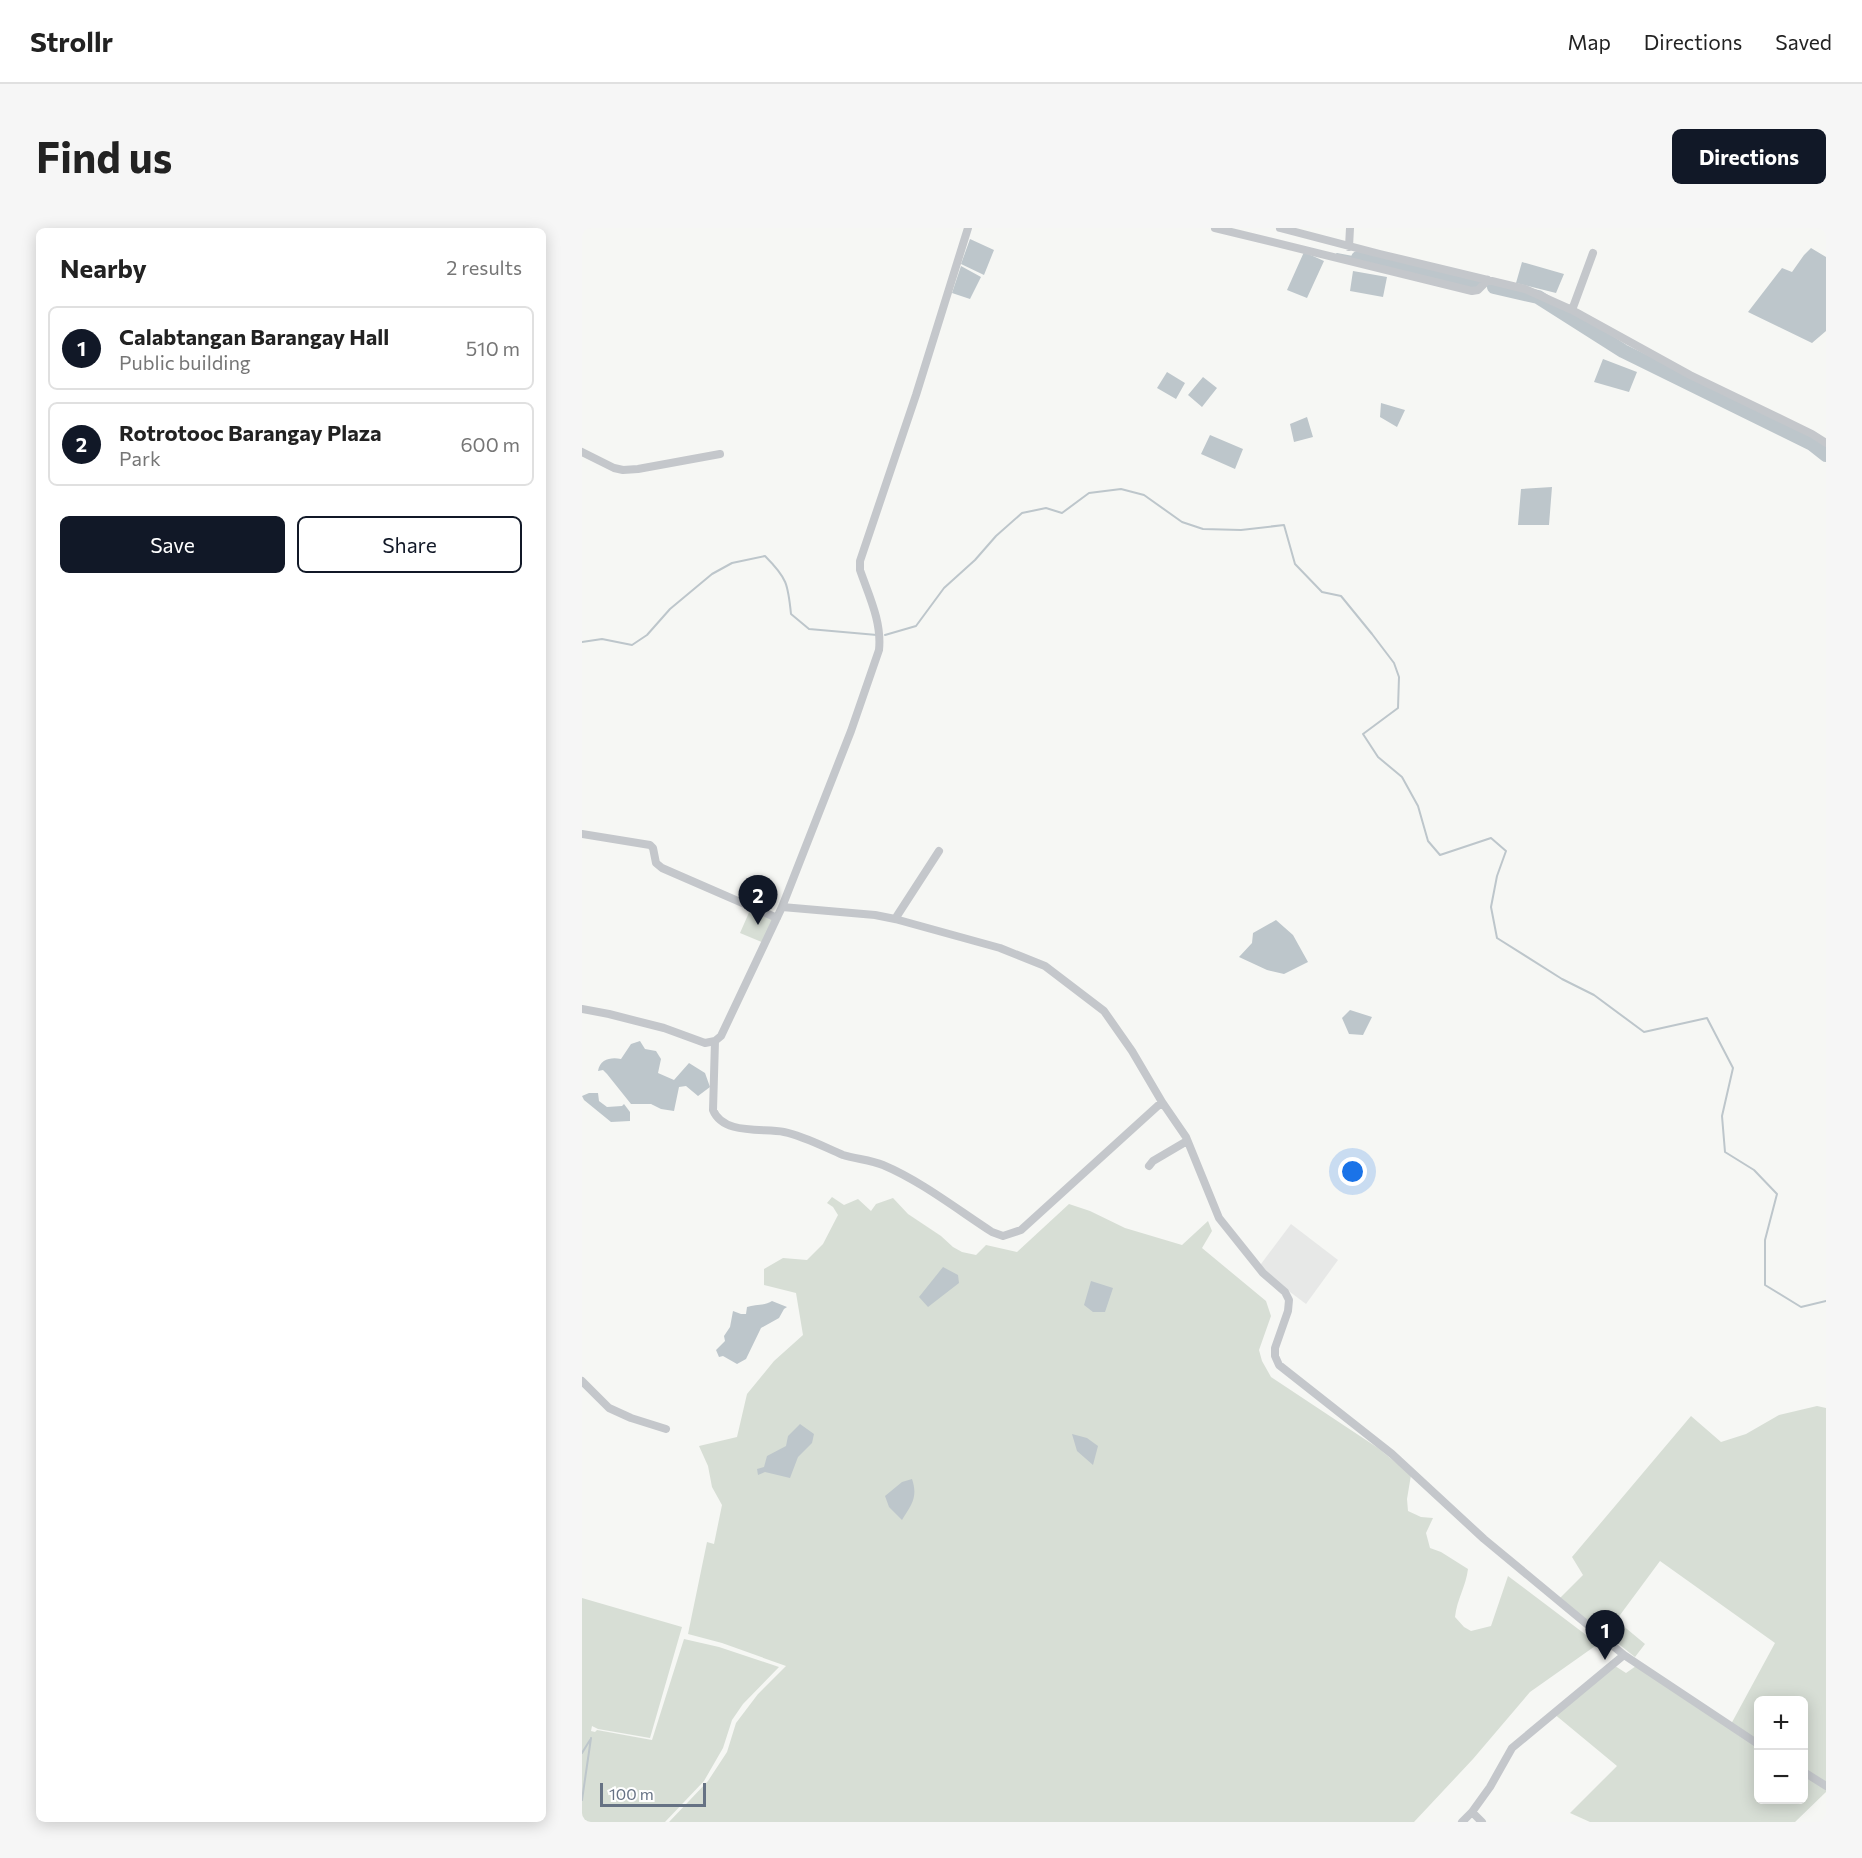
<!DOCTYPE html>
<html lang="en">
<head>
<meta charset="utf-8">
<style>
	body { margin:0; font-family:Commissioner,sans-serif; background:#f6f6f6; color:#222 }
	.controls { position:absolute; right:18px; bottom:18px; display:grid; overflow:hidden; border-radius:9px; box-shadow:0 3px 15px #0003 }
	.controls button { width:54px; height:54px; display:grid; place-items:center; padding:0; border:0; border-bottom:2px solid #e0e0e0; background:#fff; color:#222; font:30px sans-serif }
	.scale { position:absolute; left:18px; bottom:15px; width:106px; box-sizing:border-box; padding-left:6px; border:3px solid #667284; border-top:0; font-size:16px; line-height:21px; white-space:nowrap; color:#667284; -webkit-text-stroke:4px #fff; paint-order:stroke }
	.you { position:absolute; left:771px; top:944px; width:21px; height:21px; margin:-15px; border:4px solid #fff; border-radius:50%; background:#1a73e8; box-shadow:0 0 0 9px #1a73e833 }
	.badge { display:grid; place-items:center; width:39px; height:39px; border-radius:50%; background:#111827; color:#fff; font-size:20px; font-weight:700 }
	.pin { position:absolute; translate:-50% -50px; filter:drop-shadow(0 2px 3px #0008) }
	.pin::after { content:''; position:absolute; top:32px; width:21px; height:18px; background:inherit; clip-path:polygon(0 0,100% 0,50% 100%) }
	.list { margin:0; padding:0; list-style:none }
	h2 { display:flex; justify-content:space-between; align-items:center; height:78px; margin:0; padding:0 24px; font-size:26px }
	h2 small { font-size:20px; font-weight:400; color:#767676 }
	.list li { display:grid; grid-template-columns:39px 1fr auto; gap:18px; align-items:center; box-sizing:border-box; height:84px; margin:0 12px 12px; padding:0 12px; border:2px solid #e0e0e0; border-radius:9px }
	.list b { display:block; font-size:22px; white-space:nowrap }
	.list p { margin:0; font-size:20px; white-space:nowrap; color:#767676 }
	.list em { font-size:20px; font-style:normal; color:#767676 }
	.actions { display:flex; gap:12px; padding:18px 24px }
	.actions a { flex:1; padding:14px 0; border:2px solid #111827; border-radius:9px; text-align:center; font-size:21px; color:#111827 }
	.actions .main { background:#111827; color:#fff }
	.map { position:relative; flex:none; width:1244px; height:1594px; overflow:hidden; border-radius:9px }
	header { display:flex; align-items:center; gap:36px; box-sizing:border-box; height:84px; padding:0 30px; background:#fff; border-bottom:2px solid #e0e0e0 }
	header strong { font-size:28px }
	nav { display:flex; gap:33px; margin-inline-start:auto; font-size:21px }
	.intro { display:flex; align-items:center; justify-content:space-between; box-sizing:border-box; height:144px; padding:0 36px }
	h1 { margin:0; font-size:42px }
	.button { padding:15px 27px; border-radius:9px; background:#111827; color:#fff; font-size:21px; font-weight:700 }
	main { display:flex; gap:36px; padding:0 36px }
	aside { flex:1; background:#fff; border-radius:9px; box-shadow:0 3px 15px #0003 }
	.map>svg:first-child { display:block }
	.built { fill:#e7e8e7 }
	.green { fill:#d7ded5; fill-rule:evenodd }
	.water { fill:#bdc6cb }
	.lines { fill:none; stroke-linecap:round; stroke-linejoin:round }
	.stream { stroke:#bdc6cb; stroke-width:2 }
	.river { stroke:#bdc6cb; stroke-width:14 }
	.minor { stroke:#c4c7cb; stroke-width:8 }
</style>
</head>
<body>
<header>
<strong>Strollr</strong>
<nav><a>Map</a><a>Directions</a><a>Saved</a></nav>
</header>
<div class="intro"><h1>Find us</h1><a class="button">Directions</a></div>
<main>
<aside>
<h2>Nearby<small>2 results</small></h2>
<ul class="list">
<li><span class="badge">1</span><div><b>Calabtangan Barangay Hall</b><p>Public building</p></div><em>510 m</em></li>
<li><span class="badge">2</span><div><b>Rotrotooc Barangay Plaza</b><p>Park</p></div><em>600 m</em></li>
</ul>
<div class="actions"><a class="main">Save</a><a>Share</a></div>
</aside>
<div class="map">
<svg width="1244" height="1594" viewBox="0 0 1244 1594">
	<rect width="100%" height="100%" fill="#f6f7f4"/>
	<path class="built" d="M709,996l47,36 -32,44 -48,-36z"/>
	<path class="green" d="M169,680l24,10 -11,25 -24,-10z
		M250,969l12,8 14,-6 13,12 5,-7 17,-6 15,16 33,22 12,11 9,5 14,3 10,-10 31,7 52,-48 21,7 35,17 57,17 26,-24 4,10 -10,17 64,53 5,15 -12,34 3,11 9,16 107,71 33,27 -4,24 1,12 13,6 12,1 -7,15 4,15 11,4 27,17c-2,17 -11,30 -13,48l9,10 7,4 20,-5 17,-50 90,68 -68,48 -57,67 -59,63h-745l39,-41 19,-29 9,-29 22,-29 28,-28 -64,-23 -34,-9 19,-92 7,2 8,-39 -10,-18 -4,-21 -9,-20 38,-9 10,-43 27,-33 29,-26 -7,-42 -32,-8v-16l19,-11 24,2 16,-16 15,-29 -5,-8 -6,-4z
		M1235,1178l9,2v384l-31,30h-205l-20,-9 47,-47 -64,-53 59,-49 14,9 10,-7 94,60 45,-83 -115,-82 -57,77 -45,-38 25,-25 -11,-18 119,-141 30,26 25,-8 33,-19zM1176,1472h46v100h-46z
		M0,1370l100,29 -32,111 -52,-9 -6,-3 -1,5 4,1 2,-2 55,10 32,-101 35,8 60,20 -36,37 -11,16 -9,28 -19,33 -39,41h-83z
		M1039,1396l24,20 -10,13 -24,-19z"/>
	<path class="water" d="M388,11l24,11 -10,25 -23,-11z
		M1229,20l15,9v74l-14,12 -64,-31 34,-44 10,4 12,-17z
		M722,24l20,9 -17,37 -20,-8z
		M940,34l42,12 -8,19 -40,-10z
		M379,38l20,11 -11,22 -18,-6z
		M771,43l34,6 -4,20 -33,-6z
		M1021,131l34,13 -8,20 -35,-10z
		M585,144l18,11 -9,16 -19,-11z
		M621,149l14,11 -15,19 -14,-12z
		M799,175l24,7 -8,17 -17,-10z
		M725,189l6,20 -19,5 -4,-18z
		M628,207l33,14 -8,20 -34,-15z
		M970,259l-3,38h-31l3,-36z
		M694,692l17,15 15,27 -24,12 -17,-4 -28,-13 13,-14 1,-10z
		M768,782l22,7 -9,18 -14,-1 -7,-16z
		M58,813l5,8 11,2 5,8 -3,14 16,7 15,-17 16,10 5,14 -12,9 -12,-10 -7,1 -5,24 -13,-2 -10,-5h-20l-24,-30 -4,-4 -5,1c2,-12 13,-14 23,-12l10,-15z
		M7,865h9l1,8 8,6 15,-1 2,-2 6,8v9l-19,1 -27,-22 -2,-4z
		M361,1039l15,8 1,8 -31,24 -9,-10z
		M509,1053l22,7 -8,24h-12l-9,-7z
		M190,1073l15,6 -3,2 -5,9 -18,10 -15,31 -9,5 -14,-8 -4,1 -3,-7 9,-9 -1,-5 6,-9 3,-16 8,3h5l1,-7c8,-3 18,-1 25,-6z
		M218,1196l14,10 -2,9 -14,14 -8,21 -25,-6 -7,3 -1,-6 7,-2 3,-11 19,-10 2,-10z
		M490,1206l15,4 11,8 -5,19 -16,-14z
		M330,1251c6,18 0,25 -10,41l-13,-13 -4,-11 17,-14z"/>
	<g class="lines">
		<path class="stream" d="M755,26l21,4
			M303,407l31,-9 28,-38 31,-28 21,-24 26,-23 24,-5 16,5 27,-20 32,-4 23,6 38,27 21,7 38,1 43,-5 11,39 27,28 19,4 31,38 22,29 5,14 -1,31 -35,26 15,23 24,20 16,29 10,35 12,14 51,-17 15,13 -9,25 -6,31 6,31 65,41 32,16 50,37 63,-14 26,50 -11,48 3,36 29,18 23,24 -12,46v45l36,22 25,-6
			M0,414l20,-3 30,6 15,-10 23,-26 42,-35 20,-11 33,-7c22,22 23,28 26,58l18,15 68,6
			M0,1525l8,-13
			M0,1572l9,-62
			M0,1592l1,2"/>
		<path class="river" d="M776,30l120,26
			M912,59l44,10 85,54 189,93 14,11"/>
		<path class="minor" d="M633,0l257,63 6,-1 10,-10
			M698,0l100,26 145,35 47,21 118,65 122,59 14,9
			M767,19l1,-19
			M990,82l21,-57
			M0,224l32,16 9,2 15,-1 82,-15
			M0,606l68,11 3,3 3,15 6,5 115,50
			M200,679l93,8 20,4 105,29 45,18 59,45 28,40 30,51 24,35 33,81 44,55 22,19 4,8 -1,11 -13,37v8l4,9 113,89 92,85 140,116 134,89
			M313,691l44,-68
			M0,781l27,5 55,14 41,15 10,-2 6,-5 61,-129 69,-176 28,-81c3,-28 -10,-54 -19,-80v-9l56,-166 52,-167
			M133,813l-2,69c10,25 49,18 71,22 20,4 40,15 59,23 13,4 28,5 40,10 38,16 75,45 109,67l11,4 18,-6 141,-128
			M567,938l4,-5 34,-20
			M0,1153l27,27 22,10 35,11
			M1222,1544l22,14
			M890,1584l10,10
			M880,1594l10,-10 18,-25 22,-39 112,-93"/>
	</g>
</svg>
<div class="controls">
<button>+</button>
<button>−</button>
</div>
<div class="scale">100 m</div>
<div class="you"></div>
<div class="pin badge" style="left:1023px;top:1432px">1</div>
<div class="pin badge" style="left:176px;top:697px">2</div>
</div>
</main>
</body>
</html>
